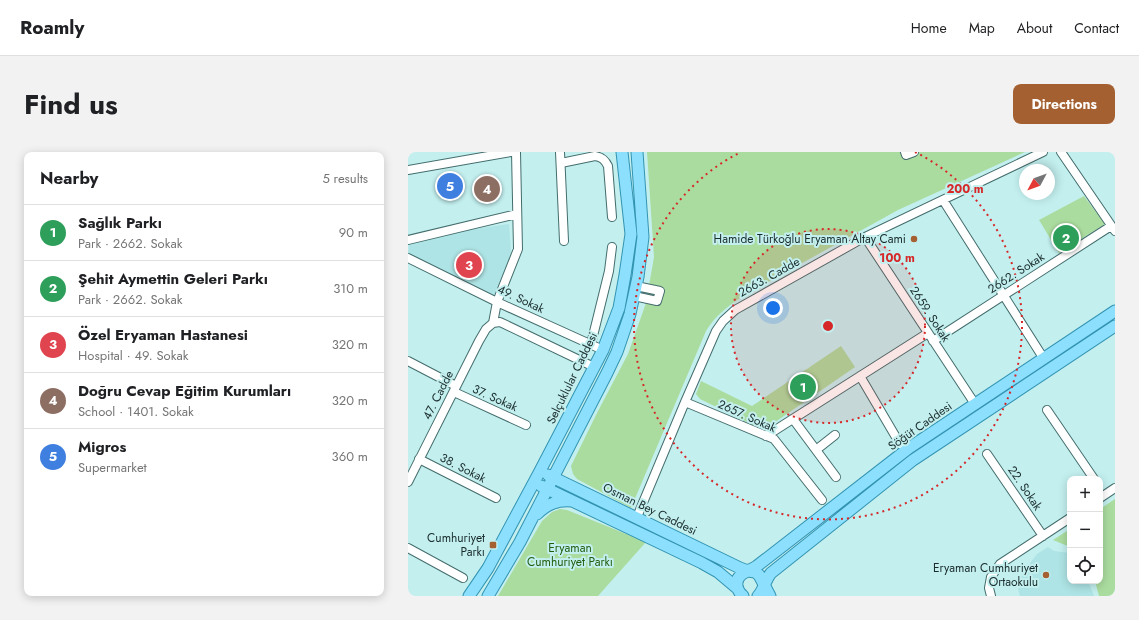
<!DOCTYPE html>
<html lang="en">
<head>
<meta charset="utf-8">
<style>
	body { margin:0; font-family:Jost,sans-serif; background:#f2f2f2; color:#202124 }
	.controls { position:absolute; right:12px; bottom:12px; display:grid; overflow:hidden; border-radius:8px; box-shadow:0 2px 10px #0003 }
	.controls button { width:36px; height:36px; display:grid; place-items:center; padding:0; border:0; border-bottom:1px solid #e0e0e0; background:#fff; color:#202124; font:20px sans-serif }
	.compass { position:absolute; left:611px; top:12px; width:36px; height:36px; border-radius:50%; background:#fff; box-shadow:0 2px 10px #0003; rotate:229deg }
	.you { position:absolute; left:365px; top:156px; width:14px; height:14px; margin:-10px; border:3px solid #fff; border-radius:50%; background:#1a73e8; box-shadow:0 0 0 6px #1a73e833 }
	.badge { display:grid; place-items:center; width:26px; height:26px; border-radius:50%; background:#a46031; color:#fff; font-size:13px; font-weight:700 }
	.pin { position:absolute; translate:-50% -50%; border:2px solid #fff; box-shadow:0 1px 4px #0006 }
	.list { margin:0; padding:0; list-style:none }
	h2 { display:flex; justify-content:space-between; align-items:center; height:52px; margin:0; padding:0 16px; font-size:17px }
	h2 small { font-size:13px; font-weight:400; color:#757577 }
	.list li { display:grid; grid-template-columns:26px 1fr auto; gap:12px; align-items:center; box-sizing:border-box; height:56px; padding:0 16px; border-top:1px solid #e0e0e0 }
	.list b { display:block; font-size:15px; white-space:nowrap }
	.list p { margin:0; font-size:13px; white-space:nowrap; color:#757577 }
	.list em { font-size:13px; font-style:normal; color:#757577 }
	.icon { flex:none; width:22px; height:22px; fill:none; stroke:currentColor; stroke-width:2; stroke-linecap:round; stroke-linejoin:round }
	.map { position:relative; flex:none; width:707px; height:444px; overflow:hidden; border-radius:8px }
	header { display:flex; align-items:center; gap:24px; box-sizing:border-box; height:56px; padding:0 20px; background:#fff; border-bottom:1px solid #e0e0e0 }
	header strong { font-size:19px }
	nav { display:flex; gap:22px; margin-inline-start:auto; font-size:14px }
	.intro { display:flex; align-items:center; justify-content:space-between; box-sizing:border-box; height:96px; padding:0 24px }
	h1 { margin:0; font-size:28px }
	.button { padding:10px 18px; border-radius:8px; background:#a46031; color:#fff; font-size:14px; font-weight:700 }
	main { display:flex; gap:24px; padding:0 24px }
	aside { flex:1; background:#fff; border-radius:8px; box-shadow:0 2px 10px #0003 }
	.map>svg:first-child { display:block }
	.built { fill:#aee4e5 }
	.green { fill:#abdc9f }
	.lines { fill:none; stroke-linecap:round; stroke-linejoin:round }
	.minor-casing { stroke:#446d6d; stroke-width:10 }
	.major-casing { stroke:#3394b2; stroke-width:13 }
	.minor { stroke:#fff; stroke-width:8 }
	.major { stroke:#8ce0fd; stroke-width:11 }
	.ring { fill:none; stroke:#d62828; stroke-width:2; stroke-dasharray:2 4 }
	.poi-dot { fill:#a46031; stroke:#c3efef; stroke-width:1.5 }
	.labels { text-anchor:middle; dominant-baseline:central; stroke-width:4; stroke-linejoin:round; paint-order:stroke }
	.poi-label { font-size:12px; fill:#1a2b2b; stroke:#c3efef; text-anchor:end }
	.street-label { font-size:12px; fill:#1a2b2b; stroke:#c3efef }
	.park-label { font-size:12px; fill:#225e0e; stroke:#c3efef }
	.centre { fill:#d62828; stroke:#c3efef; stroke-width:2 }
	.ring-label { font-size:12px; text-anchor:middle; font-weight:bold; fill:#d62828; stroke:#c3efef; stroke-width:4; stroke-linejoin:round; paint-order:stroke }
</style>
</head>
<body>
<header>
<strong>Roamly</strong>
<nav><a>Home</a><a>Map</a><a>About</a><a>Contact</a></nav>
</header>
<div class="intro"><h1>Find us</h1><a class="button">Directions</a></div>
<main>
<aside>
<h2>Nearby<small>5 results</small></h2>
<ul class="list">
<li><span class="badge" style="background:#2e9e5b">1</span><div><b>Sağlık Parkı</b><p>Park · 2662. Sokak</p></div><em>90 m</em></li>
<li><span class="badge" style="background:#2e9e5b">2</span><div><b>Şehit Aymettin Geleri Parkı</b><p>Park · 2662. Sokak</p></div><em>310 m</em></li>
<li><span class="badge" style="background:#e0444e">3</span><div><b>Özel Eryaman Hastanesi</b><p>Hospital · 49. Sokak</p></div><em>320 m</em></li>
<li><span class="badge" style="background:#8d6e63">4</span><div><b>Doğru Cevap Eğitim Kurumları</b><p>School · 1401. Sokak</p></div><em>320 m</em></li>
<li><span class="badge" style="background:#3f7fe0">5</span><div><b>Migros</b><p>Supermarket</p></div><em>360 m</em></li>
</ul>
</aside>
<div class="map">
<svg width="707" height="444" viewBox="0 0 707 444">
	<rect width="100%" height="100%" fill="#c3efef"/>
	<path class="built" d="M101,72l2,28 -7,24 -10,19 -86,-41 1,-10 38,-11z
		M640,395l6,4 16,2v28h18l6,15h-74l-2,-7 2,-9 4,-9 13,-17z"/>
	<path class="green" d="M239,0h378l-127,58 -150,83c-16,10 -32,21 -42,38l-75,177 -54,-29 -4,-5 -2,-8 26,-53 31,-59 18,-51 8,-46z
		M676,44l21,28 -46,29 -20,-33z
		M433,194l14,21 -87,60 -7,1 -6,-2 -55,-27 -4,-5 5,-13 51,25z
		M707,347v97h-16l-4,-15h5v-72z
		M152,357l7,1 79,32 -48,54h-100l44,-75 10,-9z
		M662,377v18l-17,-7z"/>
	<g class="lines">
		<defs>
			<path id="minor" d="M152,0l4,89
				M497,0l1,3 8,-3
				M653,0l54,79
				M153,11l34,-7c7,1 10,4 13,10l4,51
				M0,18l103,-18
				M535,48l101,159
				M457,85l110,167
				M0,88l109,-26
				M0,106l89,44 106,48
				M226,144l23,5 3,-10 -24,-5
				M85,171l4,-21 21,-53 -2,-97
				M85,171l7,-1 94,45
				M525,189l178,-115
				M183,192l18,-73 3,-24
				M0,209l48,25
				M452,224l40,68
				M46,240l72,33
				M277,250l89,37 48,61
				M639,258l47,69
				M385,267l43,58
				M358,284l162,-103
				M408,298l19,-15
				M579,302l56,82
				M11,307l77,39
				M0,330l71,-141 7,-12 7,-6
				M692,346l15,-10
				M229,365l48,-115 31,-71 7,-10 12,-11 130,-73 178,-85
				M0,396l55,30
				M583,444l-2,-8 2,-11 9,-13 70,-46"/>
			<path id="major" d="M140,323l192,93 8,3 7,1 4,3 11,21
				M133,334l161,77 16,9 19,16
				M129,362c10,-10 20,-14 34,-13
				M61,444l19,-28 52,-97 63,-121 16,-42 6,-33 6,-41 -9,-82
				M80,444l32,-54 87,-169 10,-21 13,-38 8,-37 5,-40 -6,-85
				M335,444c-7,-6 -9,-16 -1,-22 5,-3 10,-5 15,-8l152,-118 206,-137
				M350,444c6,-6 7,-16 13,-23l142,-113 202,-134"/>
		</defs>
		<use href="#minor" class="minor-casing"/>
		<use href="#major" class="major-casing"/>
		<use href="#minor" class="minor"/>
		<use href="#major" class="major"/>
	</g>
	<circle cx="420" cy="174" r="97" fill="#d62828" fill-opacity=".12"/>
	<g class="ring">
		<circle cx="420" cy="174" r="97"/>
		<path d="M507 0A194 194 0 1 1 333 0"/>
	</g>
	<g class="poi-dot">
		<circle cx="506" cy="87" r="4"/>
		<rect x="81" y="389" width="8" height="8" rx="2"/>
		<circle cx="638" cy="423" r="4"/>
	</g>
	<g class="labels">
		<g class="poi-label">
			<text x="498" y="87">Hamide Türkoğlu Eryaman Altay Cami</text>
			<text x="77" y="386">Cumhuriyet<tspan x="77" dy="14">Parkı</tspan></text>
			<text x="630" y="416">Eryaman Cumhuriyet<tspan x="630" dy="14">Ortaokulu</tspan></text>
		</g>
		<g class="street-label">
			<text transform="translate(608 121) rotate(-33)">2662. Sokak</text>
			<text transform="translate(361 125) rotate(-29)">2663. Cadde</text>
			<text transform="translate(113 147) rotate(25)">49. Sokak</text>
			<text transform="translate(522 162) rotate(57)">2659. Sokak</text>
			<text transform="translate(164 226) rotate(-64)">Selçuklular Caddesi</text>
			<text transform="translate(30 243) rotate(-63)">47. Cadde</text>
			<text transform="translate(87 246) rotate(24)">37. Sokak</text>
			<text transform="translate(339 264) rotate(24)">2657. Sokak</text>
			<text transform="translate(512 274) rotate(-35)">Söğüt Caddesi</text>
			<text transform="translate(55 316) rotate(27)">38. Sokak</text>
			<text transform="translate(617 336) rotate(56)">22. Sokak</text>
			<text transform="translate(242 357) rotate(26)">Osman Bey Caddesi</text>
		</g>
		<g class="park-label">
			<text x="162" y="396">Eryaman<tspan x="162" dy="14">Cumhuriyet Parkı</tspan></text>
		</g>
	</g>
	<circle cx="420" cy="174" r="6" class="centre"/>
	<g class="ring-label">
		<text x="557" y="41">200 m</text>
		<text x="489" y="110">100 m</text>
	</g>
</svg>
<div class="controls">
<button>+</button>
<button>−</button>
<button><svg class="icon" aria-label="locate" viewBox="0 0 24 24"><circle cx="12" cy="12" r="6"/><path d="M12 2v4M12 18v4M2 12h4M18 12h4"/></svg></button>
</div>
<svg class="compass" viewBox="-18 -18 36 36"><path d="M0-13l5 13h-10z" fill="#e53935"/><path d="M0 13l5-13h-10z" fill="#757577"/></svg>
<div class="you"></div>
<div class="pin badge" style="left:395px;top:235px;background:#2e9e5b">1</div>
<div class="pin badge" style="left:658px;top:86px;background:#2e9e5b">2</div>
<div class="pin badge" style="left:61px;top:113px;background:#e0444e">3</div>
<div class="pin badge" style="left:79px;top:37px;background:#8d6e63">4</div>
<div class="pin badge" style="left:42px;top:34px;background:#3f7fe0">5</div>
</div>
</main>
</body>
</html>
